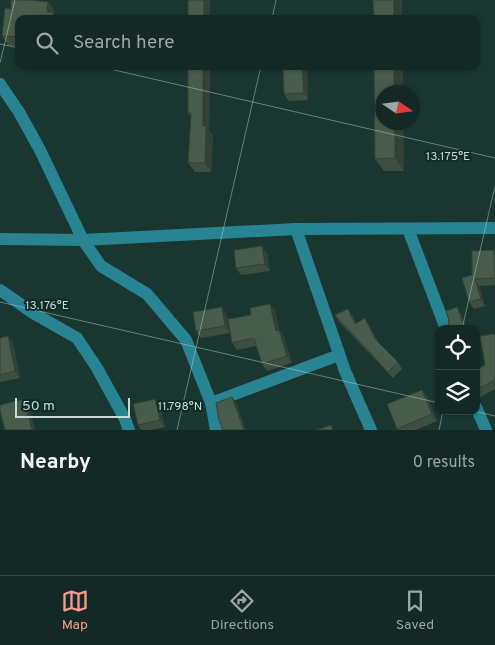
<!DOCTYPE html>
<html lang="en">
<head>
<meta charset="utf-8">
<style>
	body { margin:0; font-family:Overpass,sans-serif; background:#1d302d; color:#f1f3f6 }
	.controls { position:absolute; right:15px; bottom:15px; display:grid; overflow:hidden; border-radius:10px; box-shadow:0 1px 4px #0004 }
	.controls button { width:45px; height:45px; display:grid; place-items:center; padding:0; border:0; border-bottom:1px solid #334442; background:#142825; color:#f1f3f6; font:25px sans-serif }
	.compass { position:absolute; left:375px; top:85px; width:45px; height:45px; border-radius:50%; background:#142825; box-shadow:0 1px 4px #0004; rotate:103deg }
	.scale { position:absolute; left:15px; bottom:12px; width:115px; box-sizing:border-box; padding-left:5px; border:2px solid #c9d9d5; border-top:0; font-size:14px; line-height:18px; white-space:nowrap; color:#c9d9d5; -webkit-text-stroke:4px #0f2c27; paint-order:stroke }
	.list { margin:0; padding:0; list-style:none }
	h2 { display:flex; justify-content:space-between; align-items:center; height:65px; margin:0; padding:0 20px; font-size:21px }
	h2 small { font-size:16px; font-weight:400; color:#9da6a7 }
	.icon { flex:none; width:28px; height:28px; fill:none; stroke:currentColor; stroke-width:2; stroke-linecap:round; stroke-linejoin:round }
	.map { position:relative; flex:none; width:495px; height:430px; overflow:hidden }
	.search { position:absolute; background:#142825; box-shadow:0 1px 4px #0004; left:15px; right:15px; top:15px; height:55px; display:flex; align-items:center; gap:12px; box-sizing:border-box; padding:0 18px; border-radius:10px; color:#9da6a7; font-size:19px }
	.sheet { height:145px; background:#142825 }
	nav { display:flex; justify-content:space-around; align-items:center; box-sizing:border-box; height:70px; border-top:1px solid #334442; background:#142825; font-size:14px; color:#9da6a7 }
	nav a { display:grid; justify-items:center; gap:2px }
	nav .on { color:#f59d8e }
	.map>svg:first-child { display:block }
	.lines { fill:none; stroke-linecap:round; stroke-linejoin:round }
	.minor { stroke:#288392; stroke-width:12 }
	.wall { fill:#3e4f41 }
	.shaded-wall { fill:#324035 }
	.building { fill:#485c4c; stroke:#324035 }
	.ticks { fill:none; stroke:#c9d9d5; stroke-width:1; stroke-opacity:0.45 }
	.ticks-label { font-size:12px; text-anchor:middle; fill:#c9d9d5; stroke:#0f2c27; stroke-width:4; stroke-linejoin:round; paint-order:stroke }
</style>
</head>
<body>
<div class="map">
<svg width="495" height="430" viewBox="0 0 495 430">
	<rect width="100%" height="100%" fill="#1a3631"/>
	<g class="lines">
		<path class="minor" d="M0,84l19,28 21,38 43,90 18,26 46,28 39,46 25,63 5,27
			M296,229l49,142 26,59
			M408,229l38,100
			M0,239l83,1 213,-11 199,-1
			M0,290l33,23 44,25 20,30 28,51 4,11
			M211,403l128,-48
			M476,407l10,23"/>
	</g>
	<path class="wall" d="M48,2l7,9 -1,3 -35,5v27h-10l-7,-10 9,-27z
		M210,66l-1,65 4,5 -2,36h-16l-7,-9 3,-46 -3,-4z
		M374,66h29v26h-21v30h21l1,49h-20l-9,-12z
		M307,69l1,31 -19,1 -5,-7z
		M494,250l1,35 -16,1 6,20 -11,3 -5,-7 3,-27z
		M267,253l3,18 -29,4 -5,-7z
		M348,309l4,6 4,8 13,2 9,17 20,20 4,7 -9,9 -54,-56 -4,-7z
		M275,310l4,20 5,7 8,26 -25,8 -5,-7 -6,-18 -19,4 -5,-7z
		M227,314l3,19 -29,5 -5,-7z
		M495,334v55l-16,9 -3,-4v-24l9,-5z
		M0,338l13,5 7,35 -20,4z
		M422,390l5,6 10,25 -21,9h-18l-1,-1z
		M155,399l5,7 5,21 -15,3h-9l-3,-5z"/>
	<path class="shaded-wall" d="M204,0h6v19h-6z
		M394,0h8v19h-8z
		M48,2l7,9 -1,3 4,5h-6l-5,-7z
		M203,66h7l-1,65 4,5 -2,36 -6,-9 -2,-37z
		M302,66h3l2,3 1,31 -4,-7z
		M394,66h9v26h-9z
		M395,122h8l1,49 -9,-13z
		M262,246l5,7 3,18 -5,-7z
		M475,279l4,7 6,20 -4,-7z
		M270,304l5,6 5,28 -4,-7z
		M222,307l5,7 3,19 -5,-7z
		M457,307l4,6 6,16h-2z
		M348,309l4,6 7,15 -4,-6z
		M365,318l4,7 11,20 -5,-6z
		M279,330l5,7 8,26 -5,-7z
		M8,336l5,7 7,35 -5,-7z
		M422,390l5,6 10,25 -5,-7z
		M232,397l5,7 9,26h-2z
		M24,399l5,7 6,24h-3z
		M155,399l5,7 5,21 -5,-7z"/>
	<path class="building" d="M11,0h18l19,2 -1,10h6v7h-34v18l-17,-1 3,-28 6,1z
		M188,0h16v19h-16z
		M373,0h21v19h-20z
		M188,66h15v60h3l-1,37h-17l3,-50h-3z
		M283,66h19l2,27 -20,1z
		M374,66h20v26h-12v30h13v36l-20,1z
		M262,246l3,18 -29,4 -2,-18z
		M494,250l1,28 -20,1 6,20 -12,3 -7,-24 10,-3v-24z
		M270,304l6,27 3,-1 8,26 -25,8 -8,-26 -22,5 -4,-24 23,-4 -1,-7z
		M222,307l3,19 -29,5 -3,-19z
		M457,307l8,22h-16l-1,-3 1,-6 -3,-9z
		M348,309l7,15 10,-6 10,21 23,23 -10,10 -53,-57z
		M495,334v52l-2,-5 -17,9v-20l9,-5 -5,-29z
		M8,336l7,35 -15,4v-37z
		M422,390l10,24 -35,15 -10,-25z
		M232,397l12,33h-21l-4,-10 -3,-17z
		M24,399l8,31h-27l-5,-19v-6z
		M155,399l5,21 -22,5 -5,-21z
		M331,425l2,5h-17z"/>
	<path class="ticks" d="M272,19l4,-19M0,44l19,4M0,63l15,-63M97,66l398,92M0,302l439,101M462,329l33,-143M474,411l21,5M177,430l84,-364M439,430l4,-19"/>
	<g class="ticks-label">
		<text x="448" y="160">13.175°E</text>
		<text x="47" y="309">13.176°E</text>
		<text x="180" y="410">11.798°N</text>
	</g>
</svg>
<div class="controls">
<button><svg class="icon" aria-label="locate" viewBox="0 0 24 24"><circle cx="12" cy="12" r="6"/><path d="M12 2v4M12 18v4M2 12h4M18 12h4"/></svg></button>
<button><svg class="icon" aria-label="layers" viewBox="0 0 24 24"><path d="M12 4l9 5-9 5-9-5zM3 14l9 5 9-5"/></svg></button>
</div>
<svg class="compass" viewBox="-18 -18 36 36"><path d="M0-13l5 13h-10z" fill="#e53935"/><path d="M0 13l5-13h-10z" fill="#9da6a7"/></svg>
<div class="scale">50 m</div>
<div class="search"><svg class="icon" aria-label="search" viewBox="0 0 24 24"><circle cx="10" cy="10" r="6"/><path d="M15 15l6 6"/></svg>Search here</div>
</div>
<section class="sheet">
<h2>Nearby<small>0 results</small></h2>
<ul class="list">
</ul>
</section>
<nav>
<a class="on"><svg class="icon" aria-label="map" viewBox="0 0 24 24"><path d="M3 6l6-2 6 2 6-2v14l-6 2-6-2-6 2zM9 4v14M15 6v14"/></svg>Map</a>
<a><svg class="icon" aria-label="directions" viewBox="0 0 24 24"><path d="M12 3l9 9-9 9-9-9zM9 14v-3h6M13 9l2 2-2 2"/></svg>Directions</a>
<a><svg class="icon" aria-label="saved" viewBox="0 0 24 24"><path d="M7 4h10v16l-5-4-5 4z"/></svg>Saved</a>
</nav>
</body>
</html>
